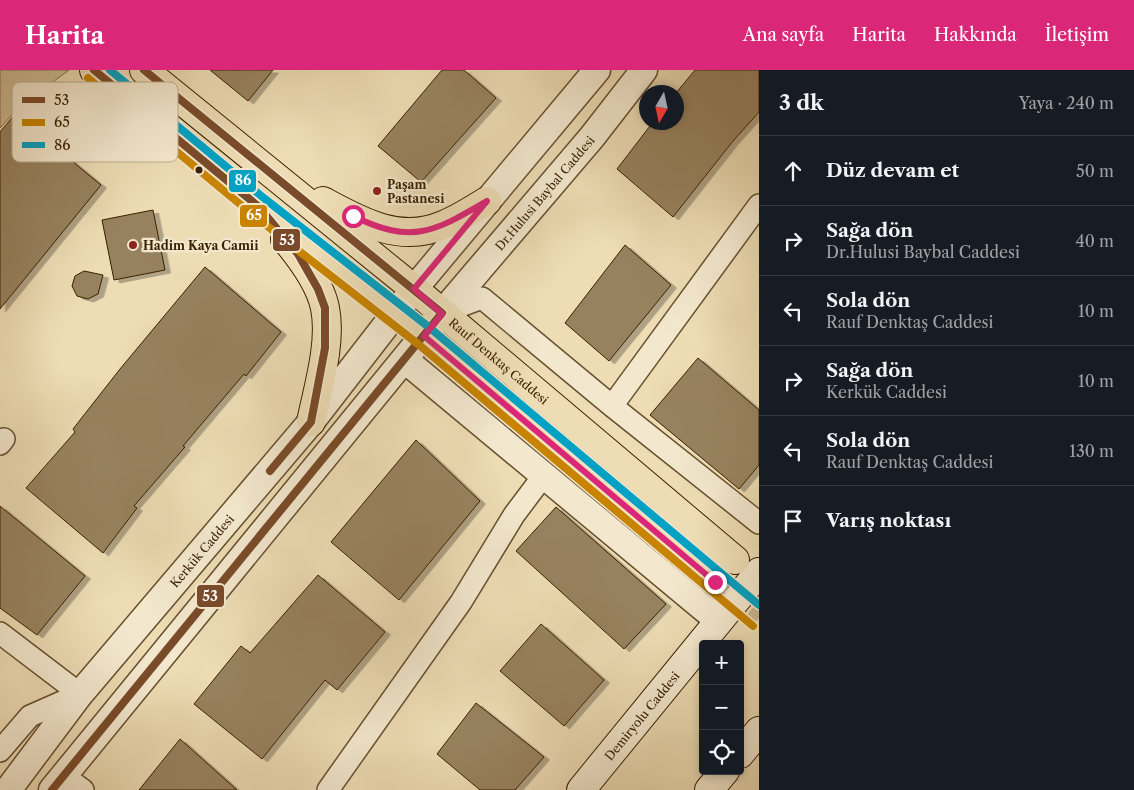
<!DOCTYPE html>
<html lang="tr">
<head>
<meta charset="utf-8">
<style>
	body { margin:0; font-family:"Libre Caslon Text",serif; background:#242831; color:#f1f3f6 }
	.controls { position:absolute; right:15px; bottom:15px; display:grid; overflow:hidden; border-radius:5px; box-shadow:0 2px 8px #0003 }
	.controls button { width:45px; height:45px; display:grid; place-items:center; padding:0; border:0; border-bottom:1px solid #363941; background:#171b24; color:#f1f3f6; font:25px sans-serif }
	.compass { position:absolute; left:639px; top:15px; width:45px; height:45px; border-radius:50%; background:#171b24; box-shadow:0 2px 8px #0003; rotate:189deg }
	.stop { position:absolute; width:15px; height:15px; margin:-11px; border:4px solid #db2777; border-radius:50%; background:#fff }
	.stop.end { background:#db2777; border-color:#fff; box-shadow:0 1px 5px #0008 }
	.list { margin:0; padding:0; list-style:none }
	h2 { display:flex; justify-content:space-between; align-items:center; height:65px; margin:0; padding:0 20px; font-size:21px }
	h2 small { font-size:16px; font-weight:400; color:#9ea1a6 }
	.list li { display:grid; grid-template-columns:32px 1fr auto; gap:15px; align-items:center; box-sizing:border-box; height:70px; padding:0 20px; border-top:1px solid #363941 }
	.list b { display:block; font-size:19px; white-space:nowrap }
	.list p { margin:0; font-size:16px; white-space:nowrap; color:#9ea1a6 }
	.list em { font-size:16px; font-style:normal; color:#9ea1a6 }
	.icon { flex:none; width:28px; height:28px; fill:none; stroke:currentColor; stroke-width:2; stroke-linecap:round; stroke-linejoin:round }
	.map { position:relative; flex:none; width:759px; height:720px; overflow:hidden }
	header { display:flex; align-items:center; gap:30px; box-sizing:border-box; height:70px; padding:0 25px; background:#db2777; color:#fff }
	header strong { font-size:24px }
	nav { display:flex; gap:28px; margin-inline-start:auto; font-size:18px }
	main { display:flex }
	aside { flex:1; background:#171b24 }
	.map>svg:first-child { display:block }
	.green { fill:#cfbc96; stroke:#846e4c }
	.building { fill:#97825e; stroke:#3a2001; filter:url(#shadow) }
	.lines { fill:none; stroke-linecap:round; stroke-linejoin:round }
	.primary-tunnel { stroke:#c9b690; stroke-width:28; stroke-dasharray:28 14; stroke-linecap:butt }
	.minor-casing { stroke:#674f2e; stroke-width:24 }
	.tertiary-casing { stroke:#674f2e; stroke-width:29 }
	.secondary-casing { stroke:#3a2001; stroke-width:30 }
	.primary-casing { stroke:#3a2001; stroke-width:30 }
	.minor { stroke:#f3e8ce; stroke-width:21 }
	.tertiary { stroke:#f3e8ce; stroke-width:26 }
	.secondary { stroke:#f3e8ce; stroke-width:28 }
	.primary { stroke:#eddcb4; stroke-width:28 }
	.bus-1-casing { stroke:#f3e8ce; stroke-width:11 }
	.bus-2-casing { stroke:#f3e8ce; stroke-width:11 }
	.bus-3-casing { stroke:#f3e8ce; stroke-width:11 }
	.bus-1 { stroke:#7a4b2a; stroke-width:8 }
	.bus-2 { stroke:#c88400; stroke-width:8 }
	.bus-3 { stroke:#03a2c4; stroke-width:8 }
	.route { stroke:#db2777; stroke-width:6 }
	.bus-dot { fill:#3a2001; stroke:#f3e8ce; stroke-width:2 }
	.poi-dot { fill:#8f2418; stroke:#f3e8ce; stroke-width:2 }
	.labels { text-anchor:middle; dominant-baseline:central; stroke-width:4.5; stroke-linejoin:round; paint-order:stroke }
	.poi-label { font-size:12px; font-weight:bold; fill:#3a2001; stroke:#f3e8ce; text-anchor:start }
	.street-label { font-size:12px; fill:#3a2001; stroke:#f3e8ce }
	.key { fill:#f3e8ce; stroke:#bcac90; stroke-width:1 }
	.key-label { font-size:14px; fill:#3a2001 }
	.line-badge { stroke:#f3e8ce; stroke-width:2 }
	.badge-label { font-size:14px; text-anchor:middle; font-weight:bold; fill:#fff }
</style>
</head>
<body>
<header>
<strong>Harita</strong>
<nav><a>Ana sayfa</a><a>Harita</a><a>Hakkında</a><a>İletişim</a></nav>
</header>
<main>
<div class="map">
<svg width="759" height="720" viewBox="0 0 759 720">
	<defs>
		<filter id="shadow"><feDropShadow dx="5.5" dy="3" stdDeviation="0" flood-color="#0004"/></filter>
	</defs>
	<rect width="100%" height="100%" fill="#eddcb4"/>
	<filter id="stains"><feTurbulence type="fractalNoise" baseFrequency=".004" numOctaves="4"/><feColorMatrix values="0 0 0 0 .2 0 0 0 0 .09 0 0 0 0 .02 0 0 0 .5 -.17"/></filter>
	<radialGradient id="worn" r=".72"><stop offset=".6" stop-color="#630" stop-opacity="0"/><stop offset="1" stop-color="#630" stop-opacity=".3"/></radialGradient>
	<path class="green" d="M0,0h69l-50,37 -19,21z"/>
	<path class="building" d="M210,0h63l-25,31z
		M442,0h22l32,28 -75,84 -43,-36z
		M695,0h64v42l-26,29 -60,76 -56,-48 36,-47h23v-29z
		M15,44l86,71 -101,124v-177z
		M153,140l12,60 -51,10 -12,-60z
		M625,175l46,40 -62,76 -44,-38z
		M205,197l76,65 -35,44 -2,-2 -61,72 2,1 -51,59 3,2 -34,45 -77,-65 49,-56 -2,-3 47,-60z
		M84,201l19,4 -5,19 -10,5 -11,-3 -5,-10 3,-10z
		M698,288l61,52v55l-20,24 -89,-74z
		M416,370l64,61 -81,99 -68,-58z
		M0,436l85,70 -48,59 -37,-27z
		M556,437l110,97 -42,45 -108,-98z
		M318,505l67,57 -48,58 -12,-10 -63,79 -68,-55 47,-58 9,7z
		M541,554l63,56 -40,46 -64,-55z
		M476,633l68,54 -29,33h-35l-43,-36z
		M180,669l57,51h-98z"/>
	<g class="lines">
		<path class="primary-tunnel" d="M718,514l41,34"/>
		<defs>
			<path id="minor" d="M442,243l40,-15 130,108 147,117
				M612,336l147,-201
				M0,374l4,-5
				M0,563l80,61 -50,22 -30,35
				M64,706l19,14
				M328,720l133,-188 53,-87 30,-40"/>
			<g id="tertiary">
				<path d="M405,290l314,261"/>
				<path id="s1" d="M8,720l72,-96 231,-272 103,-133 183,-219"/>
				<path id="s2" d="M52,720l390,-477 150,-176 52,-67"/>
			</g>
			<g id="secondary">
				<path d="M740,684l19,-23"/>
				<path id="s3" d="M581,720l178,-218"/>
				<path d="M709,720l16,-19"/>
			</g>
			<g id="primary">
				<path d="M94,0l165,137 165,129 291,246"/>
				<path id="s4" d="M144,0l270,219 321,271"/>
				<path d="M323,131c37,20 77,43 120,24 16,-6 30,-16 44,-24"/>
				<path d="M285,169c16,19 35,44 40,69 7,34 -7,80 -14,114"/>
			</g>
		</defs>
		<use href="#minor" class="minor-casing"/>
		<use href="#tertiary" class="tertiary-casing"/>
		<use href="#secondary" class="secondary-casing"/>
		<use href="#primary" class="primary-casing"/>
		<use href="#minor" class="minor"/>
		<use href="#tertiary" class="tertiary"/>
		<use href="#secondary" class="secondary"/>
		<use href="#primary" class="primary"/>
		<defs>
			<path id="bus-1" d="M94,0l165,137 39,47 20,35 7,19v40l-14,74 -41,49
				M52,720l390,-477 -298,-243"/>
			<path id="bus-2" d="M88,8l165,137 165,129 335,282"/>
			<path id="bus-3" d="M110,0l155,129 165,129 329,277"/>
		</defs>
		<use href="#bus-1" class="bus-1-casing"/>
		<use href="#bus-2" class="bus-2-casing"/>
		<use href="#bus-3" class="bus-3-casing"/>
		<use href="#bus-1" class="bus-1"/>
		<use href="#bus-2" class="bus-2"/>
		<use href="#bus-3" class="bus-3"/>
	</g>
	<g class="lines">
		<path class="route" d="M353,146c59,29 81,16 134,-15l-73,88 28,25 -18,22 291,246"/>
	</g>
	<circle class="bus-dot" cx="199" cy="100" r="4.5"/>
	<g class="poi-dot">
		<circle cx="377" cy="121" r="5"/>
		<circle cx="133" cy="175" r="5"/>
	</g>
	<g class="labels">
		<g class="poi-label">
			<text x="387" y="114">Paşam<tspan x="387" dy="14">Pastanesi</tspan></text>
			<text x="143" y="175">Hadim Kaya Camii</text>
		</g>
		<g class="street-label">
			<text stroke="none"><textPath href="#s2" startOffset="774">Dr.Hulusi Baybal Caddesi</textPath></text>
			<text stroke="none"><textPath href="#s4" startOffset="459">Rauf Denktaş Caddesi</textPath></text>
			<text stroke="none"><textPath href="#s1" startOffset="308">Kerkük Caddesi</textPath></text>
			<text stroke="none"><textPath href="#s3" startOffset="96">Demiryolu Caddesi</textPath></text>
		</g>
	</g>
	<rect x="12" y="12" width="166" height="80" rx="8" class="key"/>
	<rect x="22" y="27" width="23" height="6" fill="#7a4b2a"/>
	<rect x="22" y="49" width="23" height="7" fill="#c88400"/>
	<rect x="22" y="72" width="23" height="6" fill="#03a2c4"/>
	<g class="key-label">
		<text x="54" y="35">53</text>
		<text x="54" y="57">65</text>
		<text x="54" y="80">86</text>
	</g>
	<g class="line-badge">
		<rect x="228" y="99" width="29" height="24" rx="5" fill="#03a2c4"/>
		<rect x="239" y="134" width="29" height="24" rx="5" fill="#c88400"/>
		<rect x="272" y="158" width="29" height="24" rx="5" fill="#7a4b2a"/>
		<rect x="196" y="514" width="29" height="24" rx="5" fill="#7a4b2a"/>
	</g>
	<g class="badge-label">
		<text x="243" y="115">86</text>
		<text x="254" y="150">65</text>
		<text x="287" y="175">53</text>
		<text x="210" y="531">53</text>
	</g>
	<rect width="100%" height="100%" filter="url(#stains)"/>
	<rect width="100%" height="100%" fill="url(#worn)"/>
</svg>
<div class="controls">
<button>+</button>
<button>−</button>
<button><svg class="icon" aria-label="locate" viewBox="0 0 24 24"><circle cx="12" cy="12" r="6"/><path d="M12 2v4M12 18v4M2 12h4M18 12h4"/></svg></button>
</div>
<svg class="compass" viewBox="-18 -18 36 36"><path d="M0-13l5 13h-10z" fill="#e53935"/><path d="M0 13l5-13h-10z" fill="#9ea1a6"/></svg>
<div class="stop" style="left:353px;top:146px"></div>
<div class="stop end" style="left:715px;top:512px"></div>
</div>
<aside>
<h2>3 dk<small>Yaya · 240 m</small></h2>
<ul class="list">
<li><svg class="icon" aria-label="ahead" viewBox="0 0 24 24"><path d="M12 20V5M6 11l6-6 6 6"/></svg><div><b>Düz devam et</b></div><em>50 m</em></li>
<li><svg class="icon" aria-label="right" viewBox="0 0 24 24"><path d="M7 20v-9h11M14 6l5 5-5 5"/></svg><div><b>Sağa dön</b><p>Dr.Hulusi Baybal Caddesi</p></div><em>40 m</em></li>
<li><svg class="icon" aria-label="left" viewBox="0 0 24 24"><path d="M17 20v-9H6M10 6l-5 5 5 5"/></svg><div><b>Sola dön</b><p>Rauf Denktaş Caddesi</p></div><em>10 m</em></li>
<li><svg class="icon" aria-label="right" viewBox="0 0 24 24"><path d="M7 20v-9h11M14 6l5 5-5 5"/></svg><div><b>Sağa dön</b><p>Kerkük Caddesi</p></div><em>10 m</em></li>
<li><svg class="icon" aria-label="left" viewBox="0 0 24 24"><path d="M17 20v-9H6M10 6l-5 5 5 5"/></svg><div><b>Sola dön</b><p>Rauf Denktaş Caddesi</p></div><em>130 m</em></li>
<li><svg class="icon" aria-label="arrive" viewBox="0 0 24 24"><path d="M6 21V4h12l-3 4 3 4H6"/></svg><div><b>Varış noktası</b></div></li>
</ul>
</aside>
</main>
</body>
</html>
